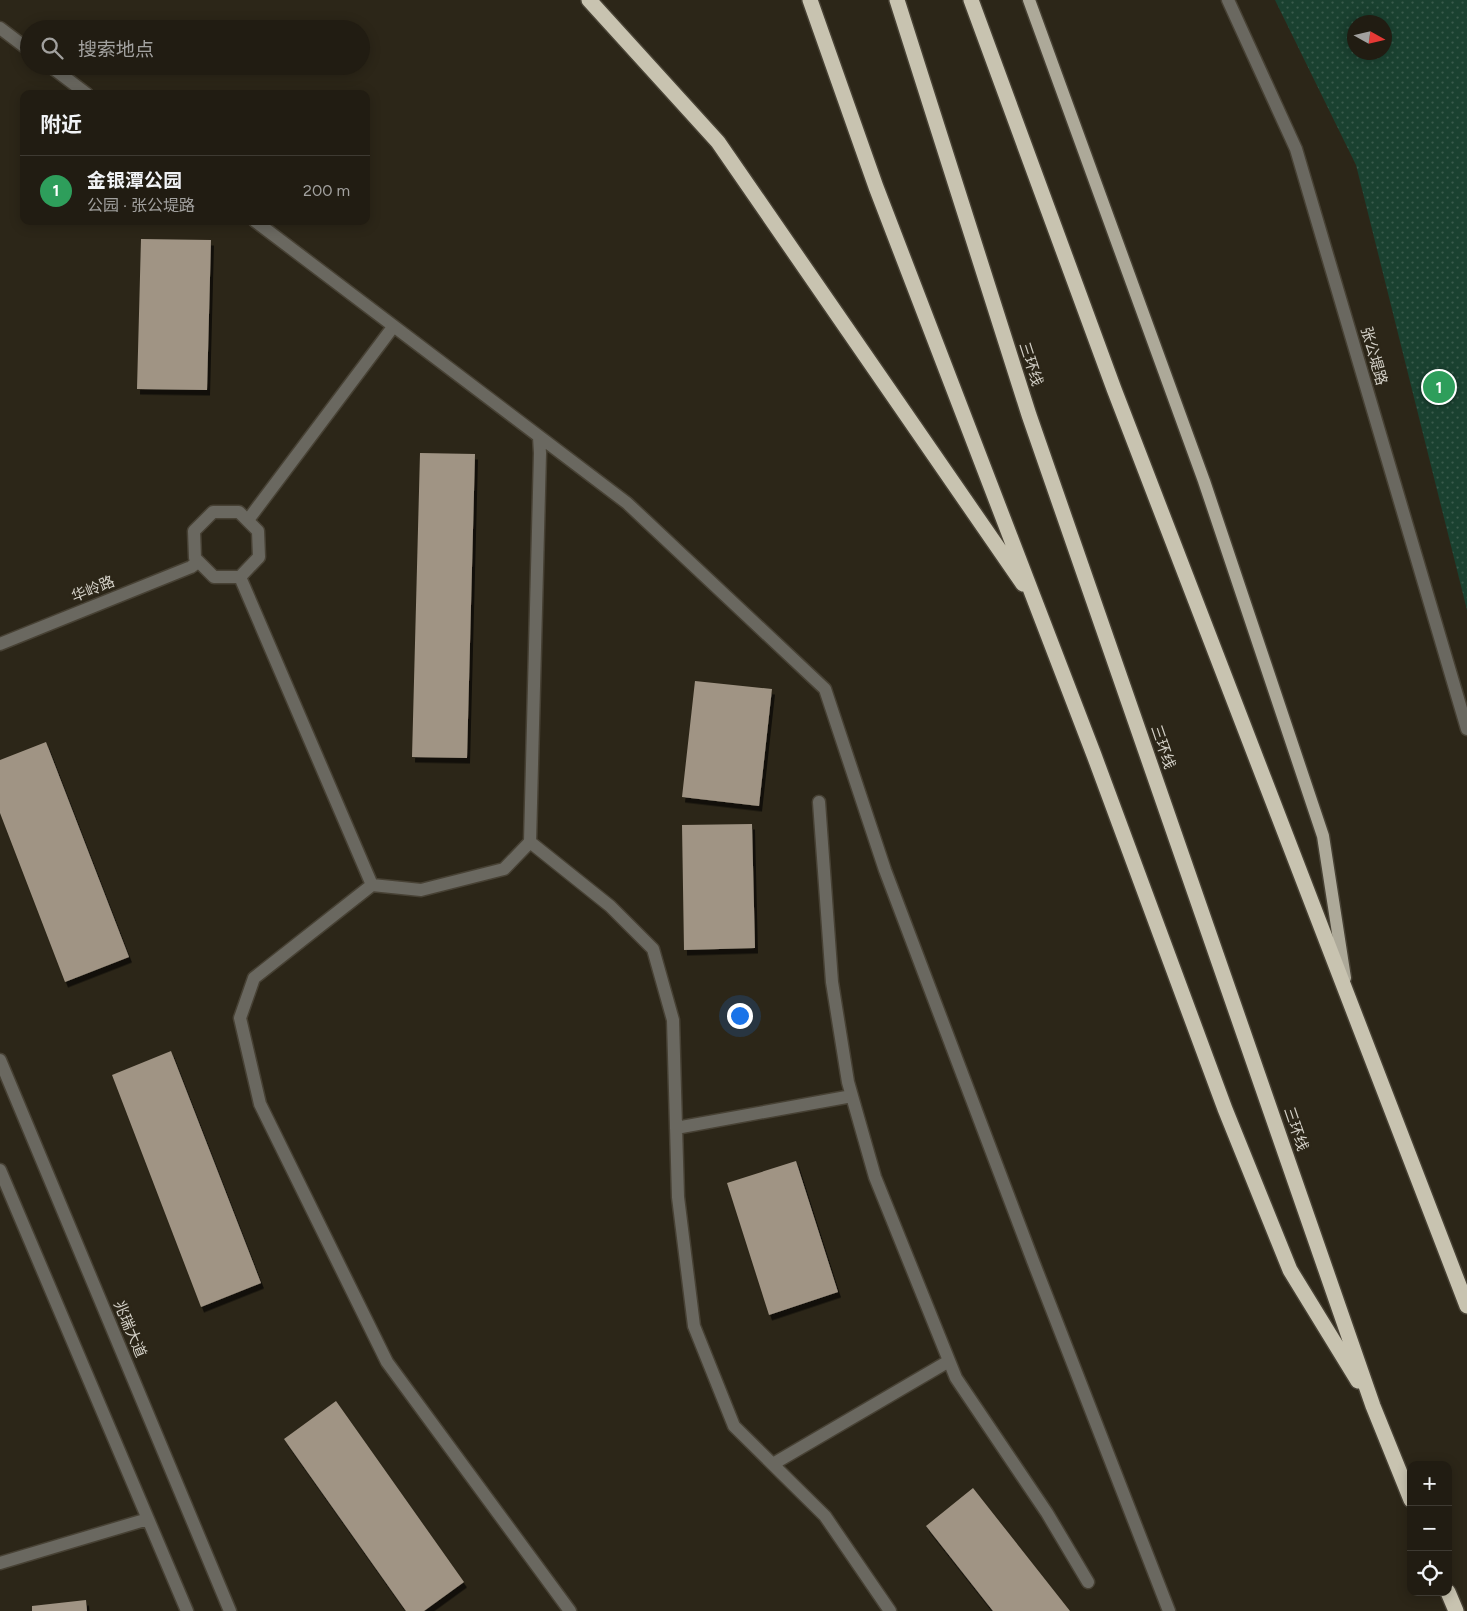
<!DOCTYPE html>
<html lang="zh">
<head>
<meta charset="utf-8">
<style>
	body { margin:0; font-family:Figtree,"Noto Sans SC",sans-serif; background:#2d2920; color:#f1f3f6 }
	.controls { position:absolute; right:15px; bottom:15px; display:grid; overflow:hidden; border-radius:10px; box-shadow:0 2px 12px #0003 }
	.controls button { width:45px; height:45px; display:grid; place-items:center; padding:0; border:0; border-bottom:1px solid #3e3a32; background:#211c12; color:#f1f3f6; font:25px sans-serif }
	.compass { position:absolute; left:1347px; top:15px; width:45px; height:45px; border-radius:50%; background:#211c12; box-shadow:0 2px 12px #0003; rotate:98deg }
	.you { position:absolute; left:739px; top:1015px; width:18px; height:18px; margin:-12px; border:4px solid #fff; border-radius:50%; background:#1a73e8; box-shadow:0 0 0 8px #1a73e833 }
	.badge { display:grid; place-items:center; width:32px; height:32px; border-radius:50%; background:#2563eb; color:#fff; font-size:16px; font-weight:700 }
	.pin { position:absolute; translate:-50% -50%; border:2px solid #fff; box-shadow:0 1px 5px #0006 }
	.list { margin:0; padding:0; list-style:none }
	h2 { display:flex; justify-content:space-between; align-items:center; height:65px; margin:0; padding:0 20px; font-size:21px }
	h2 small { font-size:16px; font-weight:400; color:#a2a19f }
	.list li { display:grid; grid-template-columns:32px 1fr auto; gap:15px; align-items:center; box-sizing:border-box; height:70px; padding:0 20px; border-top:1px solid #3e3a32 }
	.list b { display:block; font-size:19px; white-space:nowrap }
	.list p { margin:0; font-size:16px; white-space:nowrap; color:#a2a19f }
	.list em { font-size:16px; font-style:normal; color:#a2a19f }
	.icon { flex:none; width:28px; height:28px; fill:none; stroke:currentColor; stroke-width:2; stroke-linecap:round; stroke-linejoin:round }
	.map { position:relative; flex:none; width:1467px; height:1611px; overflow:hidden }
	.search { position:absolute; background:#211c12; box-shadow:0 2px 12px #0003; left:20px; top:20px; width:350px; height:55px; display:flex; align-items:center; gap:12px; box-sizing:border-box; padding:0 18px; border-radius:28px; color:#a2a19f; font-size:19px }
	.panel { position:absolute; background:#211c12; box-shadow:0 2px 12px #0003; left:20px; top:90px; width:350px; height:135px; border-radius:10px }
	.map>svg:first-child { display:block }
	.park { fill:url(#park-dots); fill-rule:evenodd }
	.building { fill:#a09484; filter:url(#shadow) }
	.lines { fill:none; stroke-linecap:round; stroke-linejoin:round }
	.minor-casing { stroke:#474134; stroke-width:15 }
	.major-casing { stroke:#474134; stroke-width:15 }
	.highway-casing { stroke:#474134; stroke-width:18 }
	.minor { stroke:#6a6860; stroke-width:12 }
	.major { stroke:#ada999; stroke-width:12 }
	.highway { stroke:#c8c3b0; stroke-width:15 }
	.labels { text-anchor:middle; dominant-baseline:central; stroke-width:5; stroke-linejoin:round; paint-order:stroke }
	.street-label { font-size:15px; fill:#d4d1c8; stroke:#2c2618 }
</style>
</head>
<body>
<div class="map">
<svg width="1467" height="1611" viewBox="0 0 1467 1611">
	<defs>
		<pattern id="park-dots" width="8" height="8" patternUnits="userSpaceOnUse" patternTransform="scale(1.25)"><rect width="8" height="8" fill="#1a4130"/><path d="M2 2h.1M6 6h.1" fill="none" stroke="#3a5b4c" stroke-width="1.8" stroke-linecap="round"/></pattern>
		<filter id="shadow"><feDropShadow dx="3" dy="5.5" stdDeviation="0" flood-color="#0009"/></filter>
	</defs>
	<rect width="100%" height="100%" fill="#2c2618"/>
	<path class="park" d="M1275,0h192v610l-111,-445zM1354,22h30v30h-30z"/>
	<path class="building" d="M141,239l70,1 -4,150 -70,-1z
		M420,453l55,1 -8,304 -55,-1z
		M695,681l77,8 -13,117 -77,-9z
		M46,742l83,215 -64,25 -65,-169v-53z
		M752,824l3,124 -71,2 -2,-125z
		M171,1051l90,232 -60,24 -89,-232z
		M796,1161l42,131 -69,23 -42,-132z
		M336,1401l128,181 -40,29h-18l-122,-172z
		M973,1488l97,123h-77l-67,-85z
		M86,1600l1,11h-55v-5z"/>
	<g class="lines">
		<defs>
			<path id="minor" d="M1228,0l68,149 171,580
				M0,28l29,22
				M50,66l37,28
				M255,221l372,282 198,186 60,181 148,391 136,350
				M213,512h26l19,19 1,26 -19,20h-26l-19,-19 -1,-27z
				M248,520l145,-193
				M240,577l132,308 49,5 83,-21 26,-27 10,-389 -1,-16
				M0,644l191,-77 7,-5
				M819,802l13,180 16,100 27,95 81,201 91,135 41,69
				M530,842l80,64 43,43 20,71 5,177 16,129 40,100 91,90 65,95
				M372,885l-118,93 -14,40 20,86 127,258 183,249
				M0,1060l230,551
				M676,1128l176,-32
				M0,1170l187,441
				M773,1464l176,-103
				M0,1563l148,-44"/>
			<path id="major" d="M1029,0l175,481 119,355 22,142"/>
			<path id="highway" d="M589,0l129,142 305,442
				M810,0l66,187 218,568 131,354 65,161 68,111
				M897,0l132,415 344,991 38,94
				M971,0l143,389 353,917
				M1448,1592l8,19"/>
		</defs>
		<use href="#minor" class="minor-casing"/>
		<use href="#major" class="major-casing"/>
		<use href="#highway" class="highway-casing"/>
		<use href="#minor" class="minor"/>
		<use href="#major" class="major"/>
		<use href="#highway" class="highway"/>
	</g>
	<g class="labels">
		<g class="street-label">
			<text transform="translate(1374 356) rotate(74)">张公堤路</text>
			<text transform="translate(1031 364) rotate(72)">三环线</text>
			<text transform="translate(93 589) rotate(-22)">华岭路</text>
			<text transform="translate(1163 747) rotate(71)">三环线</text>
			<text transform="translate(1296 1129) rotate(71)">三环线</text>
			<text transform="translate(130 1329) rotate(67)">兆瑞大道</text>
		</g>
	</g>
</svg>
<div class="controls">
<button>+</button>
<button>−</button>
<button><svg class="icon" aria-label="locate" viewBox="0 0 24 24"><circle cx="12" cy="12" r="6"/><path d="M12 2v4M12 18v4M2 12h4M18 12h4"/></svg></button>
</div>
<svg class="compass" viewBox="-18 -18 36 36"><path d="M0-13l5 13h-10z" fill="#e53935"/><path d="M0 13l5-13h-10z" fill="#a2a19f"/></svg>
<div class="you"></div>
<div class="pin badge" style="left:1439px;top:387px;background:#2e9e5b">1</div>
<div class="search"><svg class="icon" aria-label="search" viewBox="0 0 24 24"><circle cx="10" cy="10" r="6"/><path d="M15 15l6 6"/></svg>搜索地点</div>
<section class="panel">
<h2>附近<small></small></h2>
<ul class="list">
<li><span class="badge" style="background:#2e9e5b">1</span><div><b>金银潭公园</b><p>公园 · 张公堤路</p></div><em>200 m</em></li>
</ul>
</section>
</div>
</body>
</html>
